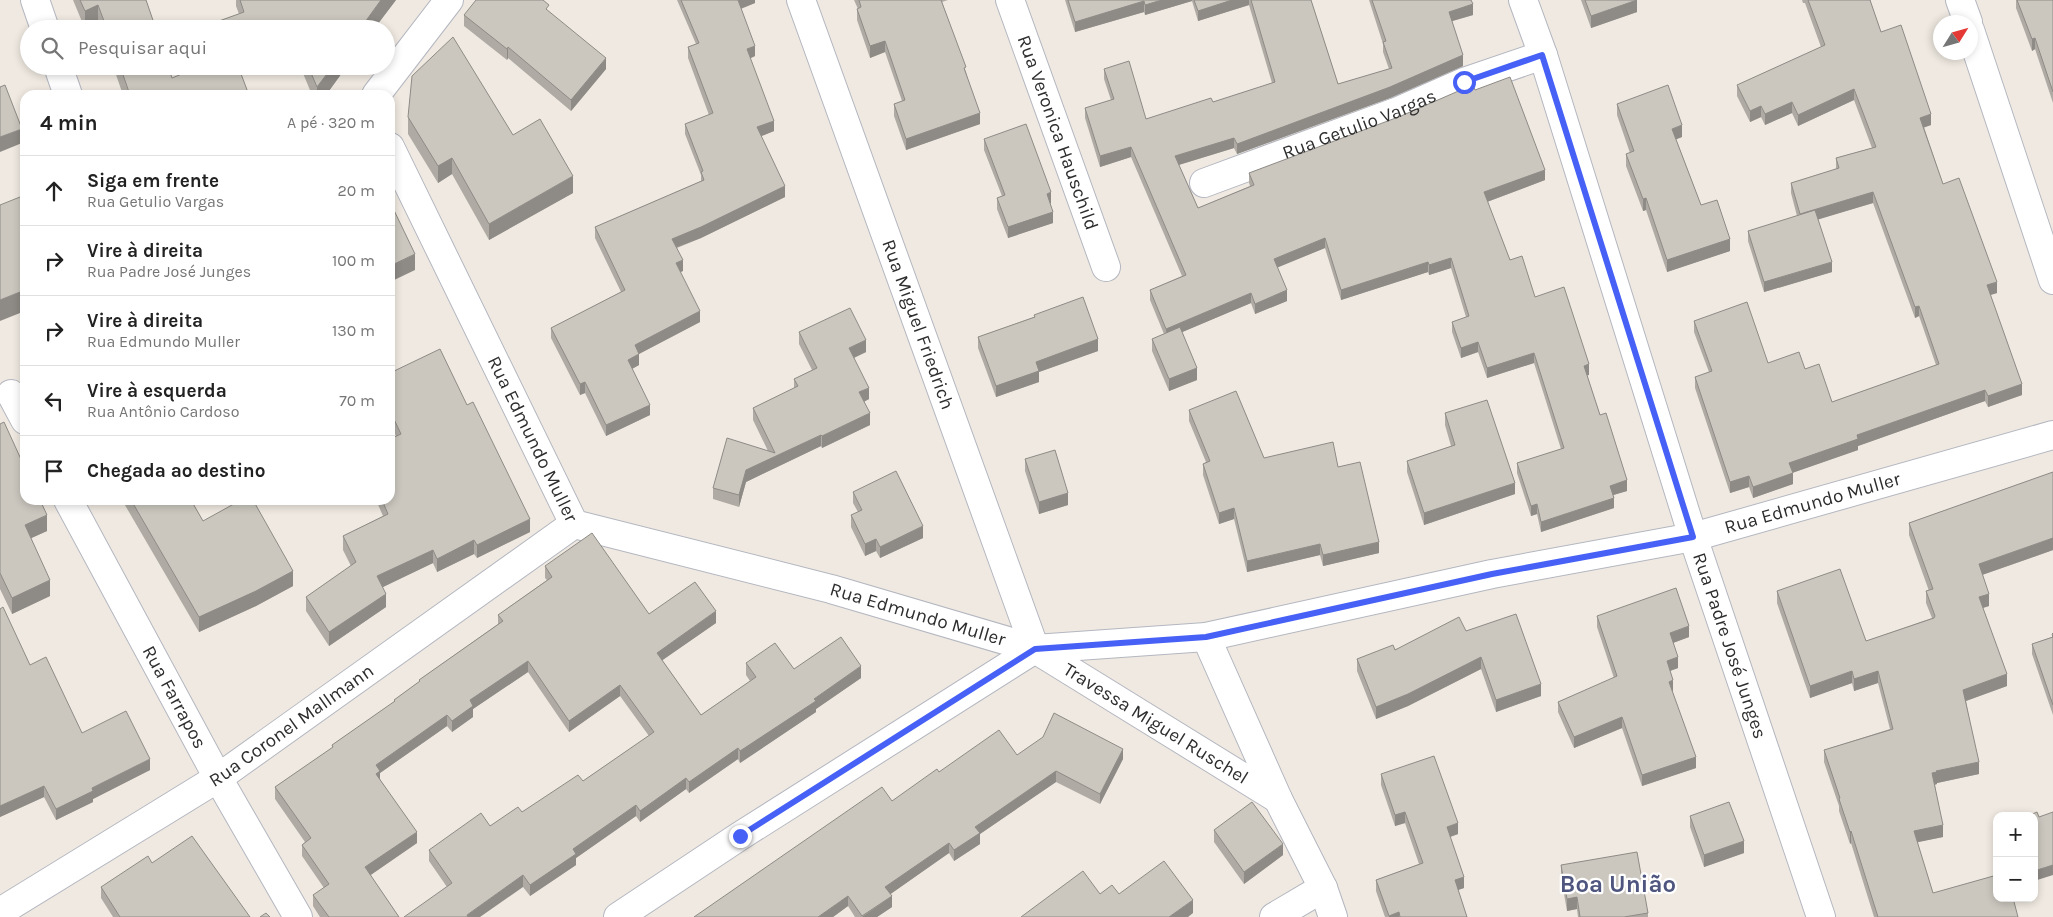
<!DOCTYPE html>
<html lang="pt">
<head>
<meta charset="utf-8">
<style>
	body { margin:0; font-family:Karla,sans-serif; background:#f2f2f2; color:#222 }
	.controls { position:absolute; right:15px; bottom:15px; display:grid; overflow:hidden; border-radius:10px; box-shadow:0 2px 8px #0003 }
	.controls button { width:45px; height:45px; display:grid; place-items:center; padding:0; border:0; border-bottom:1px solid #e0e0e0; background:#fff; color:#222; font:25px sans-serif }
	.compass { position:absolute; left:1933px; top:15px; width:45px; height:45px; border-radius:50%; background:#fff; box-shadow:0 2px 8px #0003; rotate:53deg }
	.stop { position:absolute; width:15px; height:15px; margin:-11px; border:4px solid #4761f6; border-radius:50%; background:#fff }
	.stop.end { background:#4761f6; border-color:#fff; box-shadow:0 1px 5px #0008 }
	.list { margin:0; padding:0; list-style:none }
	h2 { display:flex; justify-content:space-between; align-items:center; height:65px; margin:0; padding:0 20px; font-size:21px }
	h2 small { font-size:16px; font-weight:400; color:#767676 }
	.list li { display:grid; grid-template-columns:32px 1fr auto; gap:15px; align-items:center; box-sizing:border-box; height:70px; padding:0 20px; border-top:1px solid #e0e0e0 }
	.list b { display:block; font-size:19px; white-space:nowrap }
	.list p { margin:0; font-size:16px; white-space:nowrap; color:#767676 }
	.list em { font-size:16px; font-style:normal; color:#767676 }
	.icon { flex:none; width:28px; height:28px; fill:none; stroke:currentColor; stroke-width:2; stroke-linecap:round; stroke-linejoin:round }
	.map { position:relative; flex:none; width:2053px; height:917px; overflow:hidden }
	.search { position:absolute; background:#fff; box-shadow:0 2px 8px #0003; left:20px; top:20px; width:375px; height:55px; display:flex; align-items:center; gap:12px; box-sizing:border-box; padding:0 18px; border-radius:28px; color:#767676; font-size:19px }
	.panel { position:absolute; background:#fff; box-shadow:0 2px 8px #0003; left:20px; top:90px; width:375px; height:415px; border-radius:15px }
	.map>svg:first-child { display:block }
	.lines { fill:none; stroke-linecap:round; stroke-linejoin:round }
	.minor-casing { stroke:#b4b7c0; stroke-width:30 }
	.minor { stroke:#fff; stroke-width:28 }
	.wall { fill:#afaba4 }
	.shaded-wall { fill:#8e8b86 }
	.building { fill:#cbc7bf; stroke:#8e8b86 }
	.route { stroke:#4761f6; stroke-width:6 }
	.labels { text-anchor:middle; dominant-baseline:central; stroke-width:4.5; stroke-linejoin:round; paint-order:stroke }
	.street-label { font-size:19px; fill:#2e2e2e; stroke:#fff }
	.district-label { font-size:24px; font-weight:bold; fill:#4e557e; stroke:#fff }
</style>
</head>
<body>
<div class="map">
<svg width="2053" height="917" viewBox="0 0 2053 917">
	<rect width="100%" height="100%" fill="#efe9e1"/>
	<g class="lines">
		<defs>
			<g id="minor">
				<path d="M35,0l10,29"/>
				<path id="s1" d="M801,0l234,649"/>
				<path id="s2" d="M1010,0l96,267"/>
				<path id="s3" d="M1523,0l20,55 150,482 128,380"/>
				<path d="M1960,0l8,22"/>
				<path d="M1970,30l83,250"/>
				<path d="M58,66l10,29"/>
				<path d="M376,95l73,-95"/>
				<path id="s4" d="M390,147l184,377 257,65 204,60 171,-12 286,-63 201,-37 360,-102"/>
				<path id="s5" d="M1204,183l192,-71 68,-30 79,-27"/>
				<path d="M11,394l14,26"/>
				<path id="s6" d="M68,500l150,278 80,139"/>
				<path d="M1206,637l72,162 45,89 10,29"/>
				<path id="s7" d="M1035,649l243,150"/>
				<path id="s8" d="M0,912l218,-134 356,-254"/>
				<path d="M618,917l122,-81 295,-187"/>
				<path d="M1274,917l49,-29"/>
			</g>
		</defs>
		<use href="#minor" class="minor-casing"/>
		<use href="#minor" class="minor"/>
	</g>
	<path class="wall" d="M73,0h73l10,29h-56l-2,-5 -13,5z
		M236,0h160l-22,29h-155v-8l20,-7 -3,-8z
		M677,0h78v3l-14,6 14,47 -5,2 24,73 -13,5 24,61 -84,41 -24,10 6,23 -3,1 20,50 -61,32v11l-7,4 18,46 -44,21 -21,-43 -5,2 -29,-57v-10l70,-36 -26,-54v-11l106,-46v-6l-16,-41v-10l24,-9 -21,-57v-11l8,-3z
		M854,0h94l-6,2 24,70 14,52 -74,26 -12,-34v-12l8,-3 -17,-49 -15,6 -13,-38v-11h1z
		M1065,0h246l27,84 51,-15 -6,-17v-8l-14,-44h102l2,15 -21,6 11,45 -73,32 -153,56 -3,-6 -55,17 19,43 52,-22 -1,-3v-10l226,-83 70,90 -58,22 23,58 79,115h-2l13,40 27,76 -14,4 1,13 -73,24 -4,-18 -6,2 -14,-43v-10l44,-14 -27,-86 -47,15 -9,-26 -17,6 -9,-26v-10l14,-5 -15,-49 -22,7 -1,-3 -87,28 -16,-52 -48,19 10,34 -32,13 -4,-11 -69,29 15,48 -28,11 -17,-40v-12l12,-5 -14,-34v-10l32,-14 -51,-119 -31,10 -15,-49v-10l26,-8 -7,-21v-10l42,50 67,-17 59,-19 -23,-78 -51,16 -6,-20 -47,14 -1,-3 -69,20z
		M1581,0h56v12l-46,16z
		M1802,0h68l11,32 50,93 -7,2 19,57 54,109 -7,2 32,100 -34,12 -3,-6 -127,45v4l-66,23 1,11 -40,14 -4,-11 -19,6 -35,-105v-11l14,-5 -15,-40v-11l74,42 37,6 27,33 104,-37 -17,-49 -4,2 -42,-115 -55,16 14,53 -68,20 -16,-51v-10l49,-15 -6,-23v-10l45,-14v-11l36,-10 -18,-48 -56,26 -6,-13 -27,12 -4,-8 -11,5 -13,-26v-11l84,-38 -16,-44h-2z
		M2016,0h37v103l-18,-54 -3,2 -16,-43z
		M549,12l57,57 -35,42 -63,-53 -1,2 -43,-34v-11z
		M113,66h55l4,12 67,-8 10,25h-126z
		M300,66h47l-21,29h-14z
		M1617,104l65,33 -6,2 25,66 29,46 -63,21 -21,-62 -3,1 -17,-45v-12l4,-1 -13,-38z
		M408,117l105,18 60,58 -84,47 -37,-66 -14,9 -30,-49z
		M984,139l67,64 -1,1 3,19 -45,15 -11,-29v-11l5,-2 -18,-46z
		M1034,315l64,36 -59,21v10l-43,15 -18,-49v-11l56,-20z
		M799,332l67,20 -12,6 15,41 -5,3 6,23 -48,23 -1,-2 -75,36 -7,25 -26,-8v-11l55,-37 -15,-31v-12l41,-20v-9l18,-9 -13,-26z
		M390,373l140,159 -53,26 -3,-4 -37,18 -4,-9 -51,24 4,20 -57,39 -23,-35v-14l45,-31 -8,-16v-14l40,-20 -7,-16h14l6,-64 -6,-11z
		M1189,410l75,48 74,9 41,86 -56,13 -3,-11 -73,17 -13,-53 -15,5 -16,-49v-11l3,-2 -17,-41z
		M1445,413l70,81 -91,31 -17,-53v-11l44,-15 -6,-21z
		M0,424l47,107 -16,7 19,58 -38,18 -12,-25z
		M1025,459l43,46 -29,9 -14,-43z
		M2053,472v78l-71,25 7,31 -6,2 24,78 -41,15 13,73 -42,9v1l-2,1 8,52 -26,5 16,51 85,24h-144l-23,-74 -1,1 -11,-33v-5l-15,-44v-12l66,-21 -12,-46 -24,8 -2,-8 -42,15 -33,-95v-12l89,50 66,-23 -6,-15v-12h3l-20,-56v-12z
		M853,492l70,46 -43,20 -4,-7 -11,5 -14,-29v-12l7,-3 -5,-9z
		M122,500h69l12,21 90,65 -37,20 -57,26z
		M545,566l104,48 67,9 -54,37 39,55 49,-34 -4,-6v-12l115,15 -45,31v3l-76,51 -2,-4 -49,34 -3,-4 -46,33 -4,-6 -60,42v7l-46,31 -7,-9h-76l-18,-26v-11l61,-24 32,-14 61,-31 66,-45 -29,-40 -51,36 -41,-60 -55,37v8l-21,15 -5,-6 -67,47v6l37,64 -47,32 29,42h-79l-7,-11v-11l11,-7 -22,-32v-11l3,-3 -30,-43v-12l57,-39v-3l62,-43v-2l25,-18v-2l79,-56v-9l49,-35 -2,-2z
		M0,609l30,56 52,68 68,37 -57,29v3l-37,18 -12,-23 -44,20z
		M1597,616l92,21 -16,6 5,25 -8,3 3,20 -1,1 24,76 -54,18 -20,-58 -48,20 -16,-36v-10l56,-24 -17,-51z
		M1466,631l75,65 -45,16 -15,-43 -73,37 -32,13 -19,-48v-12z
		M2053,633v82l-21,-61v-10l20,-7v-3z
		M1017,755l106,4 -23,45 -44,-22 -76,52v10l-26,17 -5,-8 -59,41 2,13 -15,10h-22l-7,-11 -15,11 59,-116 47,-29z
		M1381,774l77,60 -8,3 14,51 -6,2 9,27h-82l-9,-26v-11l43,-16 -14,-41 -10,3 -14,-41z
		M1690,816l54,37 -40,14 -14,-40z
		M1214,830l69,25 -39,29 -30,-42z
		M152,863l98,54h-137l-12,-19v-11z
		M1561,865l87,48v4h-70l-1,-8 -10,2 -6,-34z"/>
	<path class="shaded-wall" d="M381,0h15l-22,29h-14z
		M737,0h18v3l-18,7z
		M1162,0h30v1l-47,14v-10z
		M1232,0h17v5l-51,16v-10z
		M1637,0v12l-46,16v-12z
		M1144,1v11l-69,20v-10z
		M1473,4v11l-24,7v-10z
		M98,5v19l-13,5v-18z
		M2035,38v11l-3,2v-12z
		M885,41v11l-15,6v-12z
		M755,46v10l-8,4v-11z
		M508,47v11l-1,2v-11z
		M1463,55v11l-73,32 -153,56v-10z
		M606,58v11l-35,42v-11z
		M229,66h22l-22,7z
		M333,66h14l-21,29h-9v-8z
		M1854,89v11l-56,26v-11z
		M1792,102v11l-27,12v-11z
		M1761,106v11l-11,5v-11z
		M980,113v11l-74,26v-11z
		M1931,114v11l-11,4v-11z
		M774,121v10l-17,7v-11z
		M1682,125v12l-10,4v-12z
		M22,129v14l-22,9v-15z
		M1234,138v10l-59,18v-10z
		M1131,147v10l-31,10v-11z
		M452,158v16l-14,9v-17z
		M1545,170v10l-61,23v-11z
		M573,176v17l-84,47v-16z
		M785,186v11l-84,41 -29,11v-10z
		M1051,192v11l-4,2v-11z
		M1873,192v11l-73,22v-11z
		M1646,198v12l-3,1v-12z
		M1053,212v11l-45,15v-11z
		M1325,238v10l-51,21v-10z
		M1730,239v12l-63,21v-12z
		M415,254v16l-25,12v-16z
		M1451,258v10l-22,7v-10z
		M683,260v11l-7,3v-11z
		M1428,262v10l-87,28v-10z
		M1832,262v10l-68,20v-10z
		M1997,282v11l-10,3v-11z
		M25,290v21l-25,10v-21z
		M1287,290v11l-32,13v-10z
		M1251,293v10l-85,36v-10z
		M1919,306v10l-4,2v-11z
		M700,311v11l-65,34v-11z
		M1098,339v12l-59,21v10l-43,15v-11l40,-24z
		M866,340v12l-17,8v-12z
		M1478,342v10l-17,6v-10z
		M1534,353v10l-47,15v-10z
		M639,354v11l-11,6v-11z
		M1589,364v11l-5,1v-10z
		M1197,368v12l-28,11v-12z
		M585,382v11l-5,2v-11z
		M2022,384v11l-34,12v-11z
		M869,388v11l-10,5v-12z
		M1985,390v11l-127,45v4l-69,24v-11l68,-28z
		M650,405v10l-44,21v-11z
		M870,413v12l-48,23v-12z
		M821,435v11l-75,36 -7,25v-12l7,-25z
		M1793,473v11l-40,14v-11z
		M1749,476v11l-19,6v-11z
		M1627,480v11l-17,5v-10z
		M1515,483v11l-91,31v-12z
		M1068,493v12l-29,9v-12z
		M1614,498v10l-73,24v-10z
		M1537,504v10l-6,2v-10z
		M1234,508v11l-15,5v-11z
		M47,515v16l-22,10v-16z
		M530,519v13l-53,26v-13z
		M923,526v12l-43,20v-11z
		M2053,538v12l-74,26v-12z
		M876,539v12l-11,5v-12z
		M474,540v14l-37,18v-13z
		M1379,542v11l-56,13v-11z
		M1320,544v11l-73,17v-11z
		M433,550v13l-56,27v-14z
		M293,571v15l-37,20 -57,26v-15z
		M50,580v16l-38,18v-16z
		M386,594v13l-57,39v-14z
		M1989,594v12l-10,3v-12z
		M716,611v12l-59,41v-11z
		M1689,626v11l-19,7v-11z
		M1481,657v12l-73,37 -32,13v-12z
		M1678,657v11l-11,4v-11z
		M528,661v11l-55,37v8l-21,15v-11l18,-21z
		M861,666v12l-45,31v3l-76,51v-12z
		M1852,671v12l-42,15v-12z
		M1878,671v12l-24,8v-12z
		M2007,674v12l-44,16v-12z
		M1673,680v11l-4,2v-11z
		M1541,684v12l-45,16v-12z
		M620,685v11l-51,36v-11z
		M447,715v11l-67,47v9l-4,3v-20z
		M1622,717v11l-48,20v-11z
		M738,748v11l-49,34v-11z
		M1123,749v10l-23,45v-10z
		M1696,757v11l-54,18v-11z
		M150,759v11l-57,29v3l-37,18v-11l36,-21z
		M1979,762v12l-42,9v1l-5,1v-12l4,-2z
		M1056,771v11l-76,52v10l-26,17v-11l21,-23z
		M686,778v11l-46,33v-11z
		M44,786v11l-44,20v-11z
		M636,805v11l-60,42v7l-46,31v-11l43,-36z
		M1405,812v11l-10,3v-11z
		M1458,823v11l-11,4v-11z
		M1943,825v12l-29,6v-12z
		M1851,831v12l-1,1v-12z
		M417,832v11l-52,36v-12z
		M1744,841v12l-40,14v-12z
		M949,843v10l-64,45v-11z
		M1283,844v11l-39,29v-12z
		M2053,865v10l-19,6v-10z
		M523,875v12l-43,30h-13v-2z
		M1464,877v11l-9,3v-11z
		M848,896v10l-15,11h-15z
		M892,896v11l-15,10h-15z
		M1577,897v12l-10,2v-12z
		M1193,900v13l-5,4h-19z
		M1399,912v5h-10v-1z"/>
	<path class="building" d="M80,0h66l10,29h-49l-9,-24 -13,6z
		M240,0h141l-21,29h-139l-2,-8 25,-9z
		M476,0h67l6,5 -3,4 60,49 -35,42 -63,-53 -1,2 -43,-34z
		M681,0h57l17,46 -8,3 27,72 -17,6 28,59 -84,41 -29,12 11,21 -7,3 24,48 -65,34 4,9 -11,6 22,45 -44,20 -21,-43 -5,2 -29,-56 74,-38 -30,-63 109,-47 -3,-8 2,-1 -18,-47 28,-11 -25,-66 11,-4z
		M859,0h82l25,67 -2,1 16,45 -74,26 -12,-35 11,-4 -20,-59 -15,5 -13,-37 4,-2z
		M1068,0h94l-17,5 -1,-4 -69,21z
		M1194,0h38l-34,11z
		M1251,0h60l27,84 54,-16 -9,-26 3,-1 -14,-41h99l2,4 -24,8 14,43 -73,32 -153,57 -3,-6 -59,18 23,52 56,-23 -5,-12 152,-57 69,-30 3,-1 2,5 35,-13 35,93 -61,22 26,68 12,-4 13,41 29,-10 25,77 -5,2 16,49 6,-2 21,67 -17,6 4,12 -73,24 -4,-18 -6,2 -14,-43 47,-15 -30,-95 -47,15 -9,-26 -17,6 -9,-26 17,-6 -18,-58 -22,7 -1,-3 -87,28 -16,-52 -51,21 13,31 -32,14 -4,-11 -85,36 -16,-39 36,-15 -55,-128 -31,9 -15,-48 29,-9 -10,-30 25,-8 17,58 65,-21 2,4 62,-20z
		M1585,0h52l-46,16z
		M1808,0h62l11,32 20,-7 30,89 -11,4 23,66 16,-6 38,104 -10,3 35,99 -34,12 -3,-6 -128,45 1,4 -69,24 4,10 -40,14 -4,-11 -19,6 -35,-105 17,-6 -18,-50 53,-19 21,61 31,-11 6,17 14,-5 13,38 107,-38 -20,-58 -4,1 -42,-115 -73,22 -9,-31 48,-15 -3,-10 40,-11 -22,-58 -56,26 -6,-13 -27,12 -4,-8 -11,5 -13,-26 88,-40z
		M2017,0h36v92l-18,-54 -3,1z
		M453,37l60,98 27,-16 33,57 -84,48 -37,-66 -14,8 -30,-49 4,-41z
		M120,66h48l4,12 29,-12h37l11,29h-119z
		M308,66h25l-16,21z
		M5,85l17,44 -22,8v-50z
		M1668,85l14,40 -10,4 29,76 16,-5 13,39 -63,21 -21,-62 -3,1 -17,-45 8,-3 -17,-47z
		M1026,124l25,68 -4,2 6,18 -45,15 -11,-29 8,-3 -21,-56z
		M25,195v95l-25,10v-95z
		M390,202l25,52 -25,12z
		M1815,210l17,52 -68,20 -16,-51z
		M1083,297l15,42 -62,23 3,9 -43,15 -18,-49 57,-20 -1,-2z
		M850,308l16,32 -17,8 20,40 -10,4 11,21 -48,23 -1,-1 -75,35 -7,25 -26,-7 14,-50 48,15 -22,-45 45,-22 -4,-7 23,-11 -18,-36z
		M1180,327l17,41 -28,11 -17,-40z
		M440,349l27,56 6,-3 57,117 -53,26 -3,-5 -37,19 -4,-9 -56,26 9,18 -57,38 -23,-35 50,-35 -13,-26 45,-22 -6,-14h8v-61l11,-5 -11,-23v-38z
		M1236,391l28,67 69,-16 5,25 22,-5 19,80 -56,13 -3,-11 -73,17 -13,-53 -15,5 -16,-49 7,-3 -21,-51z
		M1487,400l28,83 -91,30 -17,-52 48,-16 -10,-32z
		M4,422l21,46v32h15l7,15 -22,10 25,55 -38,18 -12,-25v-149z
		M1055,450l13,43 -29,9 -14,-43z
		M896,471l27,55 -43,21 -4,-8 -11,5 -14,-29 11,-5 -9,-18z
		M2053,472v66l-74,26 10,30 -10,3 28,77 -44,16 16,72 -43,9 1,1 -5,1 11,52 -29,6 19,62 64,-18v23h16l5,19h-140l-27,-86 -1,1 -11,-33 1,-1 -16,-48 69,-21 -15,-58 -24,8 -2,-8 -42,15 -33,-95 63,-22 26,72 68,-23 1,-2 -9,-25 7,-2 -24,-66z
		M131,500h60l12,21 38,-21h12l40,71 -37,20 -57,26z
		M592,533l57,81 46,-32 21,29 -59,42 44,62 55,-38 -10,-14 29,-20 19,26 47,-32 20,29 -47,33 2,2 -76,50 -2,-3 -49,34 -3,-4 -46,33 -4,-6 -63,44 3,5 -46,31 -7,-10 -56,40 1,2h-64l48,-34 -23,-33 52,-37 9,13 28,-19 4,5 56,-37 5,6 71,-49 -34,-47 -51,36 -41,-60 -58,39 3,6 -21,15 -5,-6 -71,50 4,6 -4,3 41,58 -52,35 34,50h-70l-16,-22 16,-11 -27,-39 9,-7 -36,-51 58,-40 -1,-2 63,-44 -1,-1 26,-19 -1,-1 84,-59 -5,-6 54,-38 -7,-11z
		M1676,588l13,38 -19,7 8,24 -11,4 6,19 -4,2 27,75 -54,18 -20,-58 -48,20 -16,-35 59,-26 -20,-60z
		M3,607l27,58 16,-8 36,76 44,-22 24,48 -58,29 1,3 -37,18 -12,-23 -44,20v-197z
		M1516,614l25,70 -45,16 -15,-43 -73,37 -32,13 -19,-48 36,-14 2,5 64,-33 7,14z
		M2053,633v72l-21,-61 21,-7 -1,-3z
		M1054,713l69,36 -23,45 -44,-23 -81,56 5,6 -26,17 -5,-7 -64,44 7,9 -30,20 -14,-20 -30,21h-124l188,-130 10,14 45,-32 2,3 60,-42 18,25 26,-18z
		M1434,756l24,67 -11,4 17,50 -9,3 12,37h-67l-1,-5 -10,4 -13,-36 47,-17 -18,-51 -10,3 -14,-41z
		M1252,802l31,42 -39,28 -30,-42z
		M1729,802l15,39 -40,14 -14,-39z
		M2037,812l2,5 14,-5v53l-19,6v-55h-6z
		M192,836l58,81h-130l-19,-30 47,-31 4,7z
		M1637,852l11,61 -24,4h-44l-3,-20 -10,2 -6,-34z
		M1164,861l29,39 -24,17h-148l62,-46 17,23 12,-9 7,9z
		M266,913l4,4h-10z"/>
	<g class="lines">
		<path class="route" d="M740,836l295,-187 171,-12 286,-63 201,-37 -151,-482 -78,27"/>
	</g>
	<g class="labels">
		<g class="street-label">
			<text stroke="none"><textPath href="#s5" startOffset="166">Rua Getulio Vargas</textPath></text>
			<text stroke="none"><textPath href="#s2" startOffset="141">Rua Veronica Hauschild</textPath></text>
			<text stroke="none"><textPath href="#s1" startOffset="345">Rua Miguel Friedrich</textPath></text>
			<text stroke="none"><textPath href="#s4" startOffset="325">Rua Edmundo Muller</textPath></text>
			<text stroke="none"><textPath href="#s4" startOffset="1690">Rua Edmundo Muller</textPath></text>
			<text stroke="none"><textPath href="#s4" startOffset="775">Rua Edmundo Muller</textPath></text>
			<text stroke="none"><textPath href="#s3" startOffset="678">Rua Padre José Junges</textPath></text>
			<text stroke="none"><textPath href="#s6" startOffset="224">Rua Farrapos</textPath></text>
			<text stroke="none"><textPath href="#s7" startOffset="142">Travessa Miguel Ruschel</textPath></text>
			<text stroke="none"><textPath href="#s8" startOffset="346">Rua Coronel Mallmann</textPath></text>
		</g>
		<g class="district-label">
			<text x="1618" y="884">Boa União</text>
		</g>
	</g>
</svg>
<div class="controls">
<button>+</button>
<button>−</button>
</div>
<svg class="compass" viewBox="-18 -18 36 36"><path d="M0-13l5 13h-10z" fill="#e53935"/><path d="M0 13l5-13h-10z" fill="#767676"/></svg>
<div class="stop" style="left:1464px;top:82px"></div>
<div class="stop end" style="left:740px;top:836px"></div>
<div class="search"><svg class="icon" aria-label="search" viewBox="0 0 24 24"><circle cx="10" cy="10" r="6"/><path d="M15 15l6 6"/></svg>Pesquisar aqui</div>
<section class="panel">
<h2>4 min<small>A pé · 320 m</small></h2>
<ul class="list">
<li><svg class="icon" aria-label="ahead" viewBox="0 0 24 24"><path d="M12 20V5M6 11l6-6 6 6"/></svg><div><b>Siga em frente</b><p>Rua Getulio Vargas</p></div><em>20 m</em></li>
<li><svg class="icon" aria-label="right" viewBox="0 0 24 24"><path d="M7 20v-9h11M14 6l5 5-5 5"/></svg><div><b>Vire à direita</b><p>Rua Padre José Junges</p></div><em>100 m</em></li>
<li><svg class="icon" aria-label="right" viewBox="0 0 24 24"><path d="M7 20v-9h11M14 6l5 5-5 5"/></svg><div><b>Vire à direita</b><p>Rua Edmundo Muller</p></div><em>130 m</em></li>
<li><svg class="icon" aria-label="left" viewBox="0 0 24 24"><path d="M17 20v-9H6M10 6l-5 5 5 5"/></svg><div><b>Vire à esquerda</b><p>Rua Antônio Cardoso</p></div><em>70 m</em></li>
<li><svg class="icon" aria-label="arrive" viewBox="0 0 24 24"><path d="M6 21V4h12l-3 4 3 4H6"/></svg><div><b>Chegada ao destino</b></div></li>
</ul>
</section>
</div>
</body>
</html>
